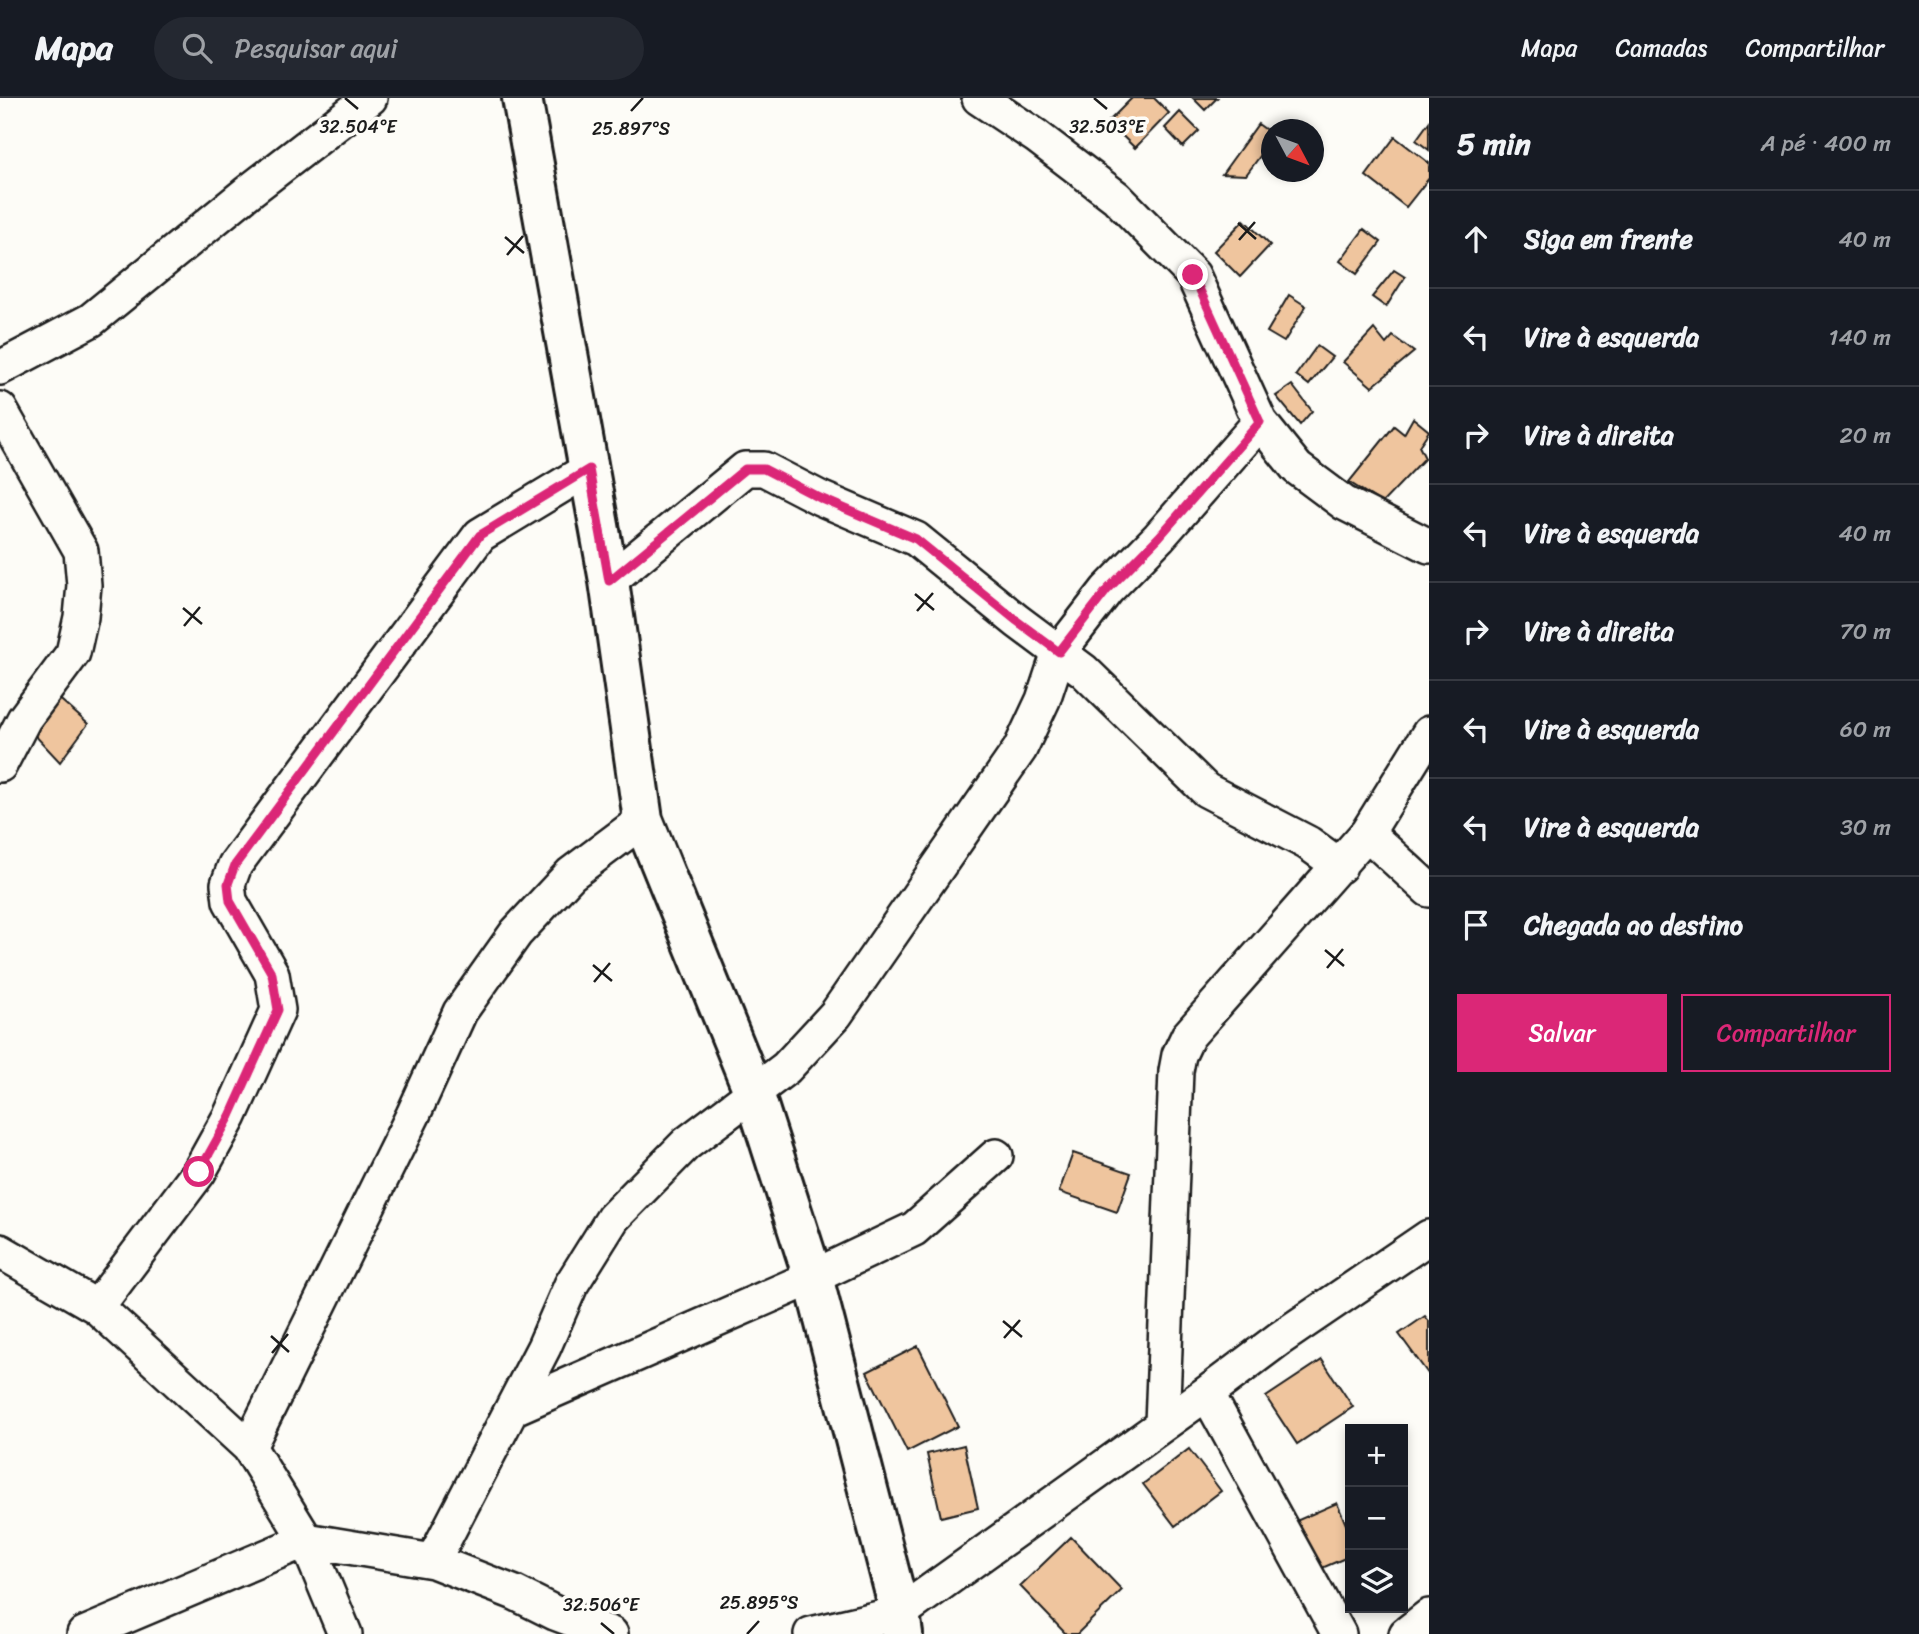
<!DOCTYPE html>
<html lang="pt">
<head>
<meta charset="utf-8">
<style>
	body { margin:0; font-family:Sriracha,sans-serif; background:#242831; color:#f1f3f6 }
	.controls { position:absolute; right:21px; bottom:21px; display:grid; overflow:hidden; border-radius:0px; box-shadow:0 4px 10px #0003 }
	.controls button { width:63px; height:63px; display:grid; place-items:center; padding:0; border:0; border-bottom:2px solid #363941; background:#171b24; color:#f1f3f6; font:35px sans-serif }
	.compass { position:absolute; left:1261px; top:21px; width:63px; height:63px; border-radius:50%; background:#171b24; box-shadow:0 4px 10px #0003; rotate:131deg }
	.stop { position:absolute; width:21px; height:21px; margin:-16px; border:5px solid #db2777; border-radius:50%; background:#fff }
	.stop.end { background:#db2777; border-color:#fff; box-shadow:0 2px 7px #0008 }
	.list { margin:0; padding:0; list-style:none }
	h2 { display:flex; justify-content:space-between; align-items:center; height:91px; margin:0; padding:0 28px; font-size:30px }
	h2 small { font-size:23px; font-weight:400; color:#9ea1a6 }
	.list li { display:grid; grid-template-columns:46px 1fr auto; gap:21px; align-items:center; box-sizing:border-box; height:98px; padding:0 28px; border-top:2px solid #363941 }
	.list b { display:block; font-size:26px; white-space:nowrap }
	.list em { font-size:23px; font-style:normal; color:#9ea1a6 }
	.actions { display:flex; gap:14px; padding:21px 28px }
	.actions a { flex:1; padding:16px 0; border:2px solid #db2777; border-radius:0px; text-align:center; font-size:24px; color:#db2777 }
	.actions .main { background:#db2777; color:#fff }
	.icon { flex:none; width:38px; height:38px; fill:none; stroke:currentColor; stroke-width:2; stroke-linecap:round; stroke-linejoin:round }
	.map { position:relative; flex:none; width:1429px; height:1536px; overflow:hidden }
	header { display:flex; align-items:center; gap:42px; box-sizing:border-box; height:98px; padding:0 35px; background:#171b24; border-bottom:2px solid #363941 }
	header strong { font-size:33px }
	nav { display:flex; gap:38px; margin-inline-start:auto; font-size:24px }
	.search { width:490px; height:63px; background:#242831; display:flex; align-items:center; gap:18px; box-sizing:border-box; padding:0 24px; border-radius:38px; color:#9ea1a6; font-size:26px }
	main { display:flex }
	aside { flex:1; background:#171b24 }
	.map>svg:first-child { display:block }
	.building { fill:#efc59e; stroke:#1c1c1c; stroke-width:2 }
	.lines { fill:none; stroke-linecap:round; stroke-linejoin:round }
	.street-casing { stroke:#1c1c1c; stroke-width:38 }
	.secondary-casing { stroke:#1c1c1c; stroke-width:44 }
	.street { stroke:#fdfcf7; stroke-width:33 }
	.secondary { stroke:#fdfcf7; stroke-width:38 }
	.route { stroke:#db2777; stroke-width:9 }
	.ticks { fill:none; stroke:#1c1c1c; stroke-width:2.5 }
	.ticks-label { font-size:18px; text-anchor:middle; fill:#1c1c1c; stroke:#fdfcf7; stroke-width:7; stroke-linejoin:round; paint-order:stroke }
</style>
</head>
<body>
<header>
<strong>Mapa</strong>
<div class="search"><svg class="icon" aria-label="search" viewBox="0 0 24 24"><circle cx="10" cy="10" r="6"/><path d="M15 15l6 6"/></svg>Pesquisar aqui</div>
<nav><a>Mapa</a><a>Camadas</a><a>Compartilhar</a></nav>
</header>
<main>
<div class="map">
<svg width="1429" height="1536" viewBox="0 0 1429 1536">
	<rect width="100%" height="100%" fill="#fdfcf7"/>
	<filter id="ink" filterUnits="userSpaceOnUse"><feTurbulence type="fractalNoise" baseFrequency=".0143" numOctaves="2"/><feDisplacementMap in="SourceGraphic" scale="14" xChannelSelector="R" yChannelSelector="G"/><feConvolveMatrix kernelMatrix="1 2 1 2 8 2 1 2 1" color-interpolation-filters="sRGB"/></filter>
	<g filter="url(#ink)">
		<path class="building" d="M1132,0h22l15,15 -34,35 -27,-26z
			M1193,0h24l-12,12z
			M1180,14l19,19 -16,16 -18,-19z
			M1429,24v28l-13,-10z
			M1258,26l14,10v6l-26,35 -24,-1z
			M1395,39l34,26v15l-23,29 -40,-31z
			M1244,122l26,25 -30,32 -26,-26z
			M1364,131l17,13 -24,32 -17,-13z
			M1394,172l11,7 -19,30 -14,-10z
			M1289,197l17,11 -22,36 -17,-10z
			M1374,231l12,15 7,-8 21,16 -42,35 -29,-25z
			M1317,248l15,11 -23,28 -13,-10z
			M1292,287l20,26 -12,14 -24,-29z
			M1413,320l16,13 -10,15 6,12 -43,45 -33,-21 45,-56 10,8z
			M54,596l34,30 -28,38 -31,-33z
			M1073,1055l58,20 -14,39 -58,-20z
			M1425,1218l4,5v54l-30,-41z
			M918,1248l40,80 -51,26 -40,-80z
			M1322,1262l31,47 -56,37 -31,-47z
			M964,1347l14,63 -37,9 -14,-63z
			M1189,1351l32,42 -46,35 -32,-42z
			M1337,1405l13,31v22l-42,18 -21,-49z
			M1071,1439l51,53 -45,44h-11l-46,-48z"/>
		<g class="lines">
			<defs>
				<path id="street" d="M979,0l57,38 80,61 77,78 67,147 37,46 47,35 85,43
					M0,270l91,-48 157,-128 122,-94
					M0,311l81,142 3,34 -3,32 -8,36 -49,66 -24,46
					M609,483l136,-112h19l56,29 96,41 101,82 67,50 122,119 102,53 32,23
					M1367,735l62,57
					M0,1153l97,56 152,140 57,93 39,94
					M97,1209l102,-135 31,-56 48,-106 -6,-36 -42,-73 -2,-17 7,-19 245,-330 109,-66
					M1207,1295l132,241
					M512,1311l301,-132 101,-48 82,-73
					M1162,1326l14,-353 3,-16 9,-19 179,-203 62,-100
					M249,1349l164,-332 47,-103 56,-79 55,-59 72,-54
					M433,1463l111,-214 27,-62 42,-67 73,-74 100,-76 50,-54 184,-265 23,-49 16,-48 48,-62 52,-53 101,-115
					M84,1536l222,-94 127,21 82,32 40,20 56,21
					M811,1536l89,-21 307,-220 72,-54 150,-102
					M1406,1536l23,-18"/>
				<path id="secondary" d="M522,0l87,483 34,239 111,273 59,184 87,336 3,21"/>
			</defs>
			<use href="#street" class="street-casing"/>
			<use href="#secondary" class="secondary-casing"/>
			<use href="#street" class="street"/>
			<use href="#secondary" class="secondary"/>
		</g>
	</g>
	<g class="lines" filter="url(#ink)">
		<path class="route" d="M199,1074l31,-56 48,-106 -6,-36 -42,-73 -2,-17 7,-19 245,-330 109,-66 20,112 136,-112h19l56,29 96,41 101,82 42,31 48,-62 52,-53 101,-115 -67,-147"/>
	</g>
	<path class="ticks" d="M345,0l13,11M1094,0l13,11M631,13l12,-13M1238,125l18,16M505,139l19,16M1239,142l16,-18M507,157l16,-19M915,496l19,16M183,510l19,16M917,513l16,-18M184,528l16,-19M1325,852l19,16M593,867l19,16M1327,870l16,-19M594,884l16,-19M1003,1223l19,16M271,1238l18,16M1004,1240l16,-18M272,1255l16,-19M601,1525l13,11M747,1536l12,-13"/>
	<g class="ticks-label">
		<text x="358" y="35">32.504°E</text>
		<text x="1107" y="35">32.503°E</text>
		<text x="631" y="37">25.897°S</text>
		<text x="759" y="1511">25.895°S</text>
		<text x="601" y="1513">32.506°E</text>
	</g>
</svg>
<div class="controls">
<button>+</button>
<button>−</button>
<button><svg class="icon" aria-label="layers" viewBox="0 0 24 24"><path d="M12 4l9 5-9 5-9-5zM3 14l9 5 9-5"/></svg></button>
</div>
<svg class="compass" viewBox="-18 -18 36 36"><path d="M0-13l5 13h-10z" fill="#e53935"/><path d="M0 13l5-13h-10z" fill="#9ea1a6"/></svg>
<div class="stop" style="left:199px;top:1074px"></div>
<div class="stop end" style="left:1193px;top:177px"></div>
</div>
<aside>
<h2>5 min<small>A pé · 400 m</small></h2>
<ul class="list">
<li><svg class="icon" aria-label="ahead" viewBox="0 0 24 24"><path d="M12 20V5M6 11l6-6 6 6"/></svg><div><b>Siga em frente</b></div><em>40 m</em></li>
<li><svg class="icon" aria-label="left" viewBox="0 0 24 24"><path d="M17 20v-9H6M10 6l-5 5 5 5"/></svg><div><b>Vire à esquerda</b></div><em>140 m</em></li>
<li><svg class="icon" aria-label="right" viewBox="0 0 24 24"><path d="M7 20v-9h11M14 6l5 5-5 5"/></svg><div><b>Vire à direita</b></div><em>20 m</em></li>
<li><svg class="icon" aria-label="left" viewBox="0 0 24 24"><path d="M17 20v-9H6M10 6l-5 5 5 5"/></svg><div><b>Vire à esquerda</b></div><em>40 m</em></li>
<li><svg class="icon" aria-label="right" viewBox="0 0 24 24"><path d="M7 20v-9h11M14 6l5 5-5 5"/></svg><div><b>Vire à direita</b></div><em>70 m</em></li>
<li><svg class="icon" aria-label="left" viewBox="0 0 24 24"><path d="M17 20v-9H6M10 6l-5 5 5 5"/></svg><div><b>Vire à esquerda</b></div><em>60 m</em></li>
<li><svg class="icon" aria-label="left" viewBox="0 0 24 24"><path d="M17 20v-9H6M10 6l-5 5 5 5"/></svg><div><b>Vire à esquerda</b></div><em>30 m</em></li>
<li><svg class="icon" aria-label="arrive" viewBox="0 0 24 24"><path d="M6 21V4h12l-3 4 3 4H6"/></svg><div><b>Chegada ao destino</b></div></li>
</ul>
<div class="actions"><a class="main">Salvar</a><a>Compartilhar</a></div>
</aside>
</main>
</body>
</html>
